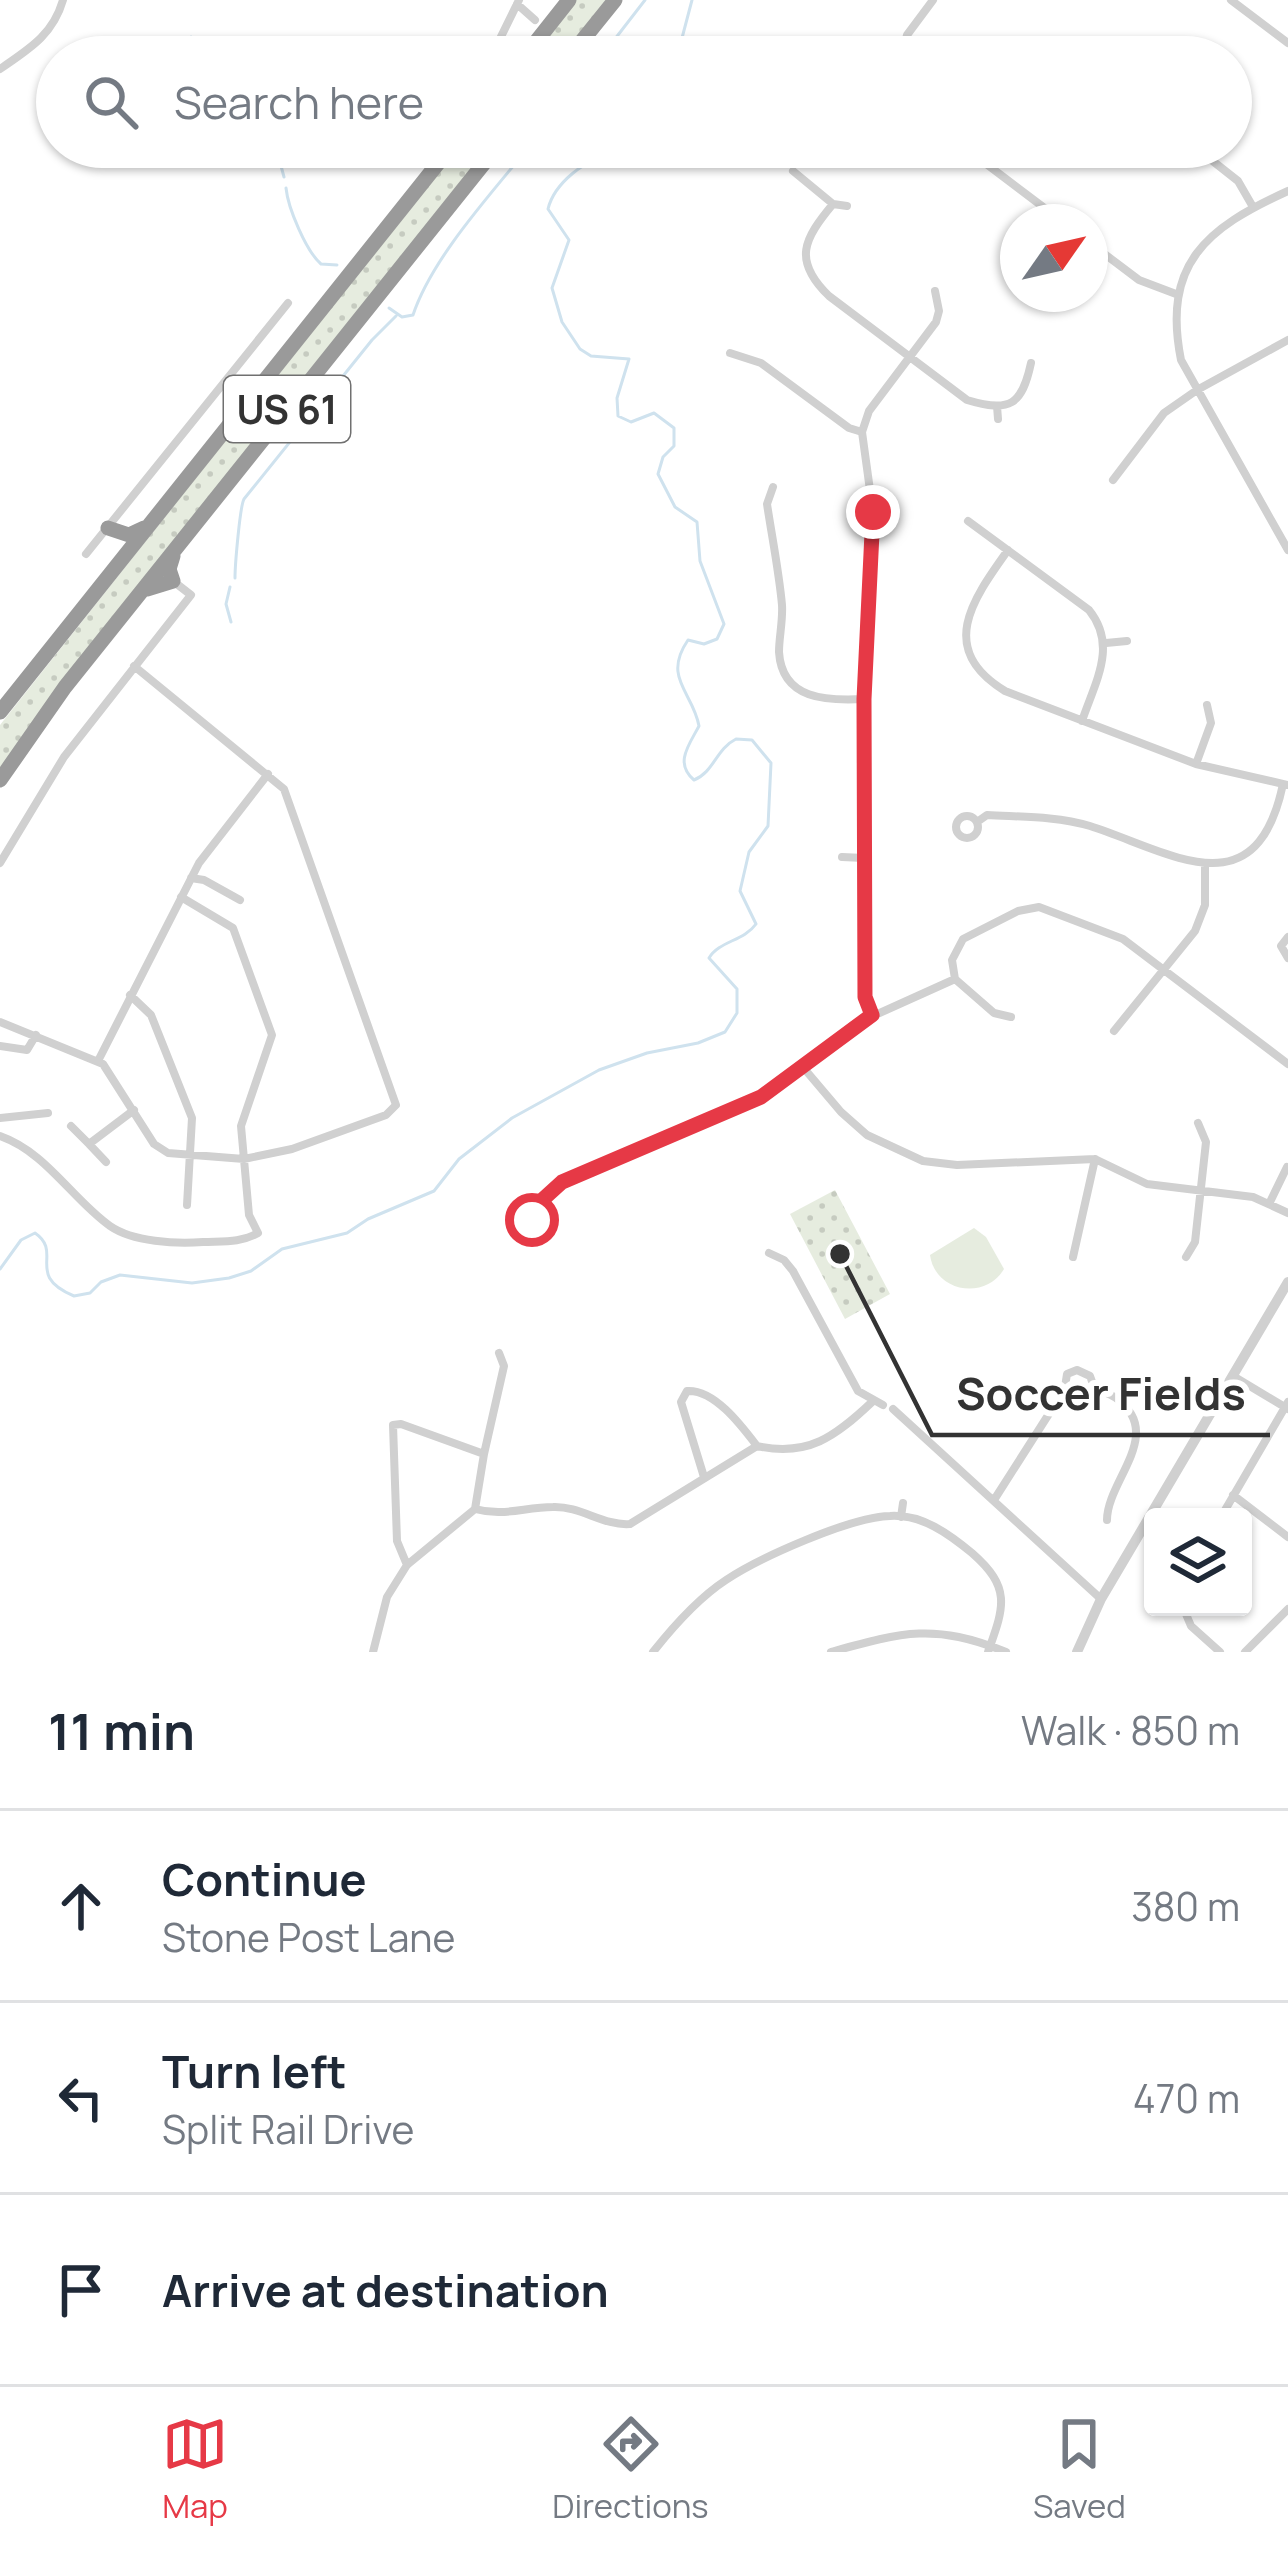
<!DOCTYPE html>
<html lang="en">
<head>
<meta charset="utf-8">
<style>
	body { margin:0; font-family:Manrope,sans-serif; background:#f6f6f7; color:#1f2937 }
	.controls { position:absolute; right:36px; bottom:36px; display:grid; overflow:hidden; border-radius:12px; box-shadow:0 3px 9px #0004 }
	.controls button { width:108px; height:108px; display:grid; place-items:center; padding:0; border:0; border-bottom:3px solid #e0e1e3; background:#fff; color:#1f2937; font:60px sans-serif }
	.compass { position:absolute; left:1000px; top:204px; width:108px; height:108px; border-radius:50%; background:#fff; box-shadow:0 3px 9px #0004; rotate:56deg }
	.stop { position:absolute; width:36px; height:36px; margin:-27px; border:9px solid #e63946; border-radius:50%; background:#fff }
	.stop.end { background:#e63946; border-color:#fff; box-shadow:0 3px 12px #0008 }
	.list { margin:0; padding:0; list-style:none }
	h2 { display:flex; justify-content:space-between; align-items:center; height:156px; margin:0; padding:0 48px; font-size:51px }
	h2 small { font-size:39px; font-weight:400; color:#747a83 }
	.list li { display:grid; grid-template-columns:78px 1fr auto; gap:36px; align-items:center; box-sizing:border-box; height:192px; padding:0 48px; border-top:3px solid #e0e1e3 }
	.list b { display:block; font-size:45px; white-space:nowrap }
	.list p { margin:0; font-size:39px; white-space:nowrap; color:#747a83 }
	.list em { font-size:39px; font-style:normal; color:#747a83 }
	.icon { flex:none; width:66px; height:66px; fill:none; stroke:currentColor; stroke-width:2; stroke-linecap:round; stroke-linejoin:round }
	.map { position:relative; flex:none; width:1288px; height:1652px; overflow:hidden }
	.search { position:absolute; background:#fff; box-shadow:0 3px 9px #0004; left:36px; right:36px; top:36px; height:132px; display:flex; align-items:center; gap:30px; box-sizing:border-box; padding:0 42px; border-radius:66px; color:#747a83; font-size:45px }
	.sheet { height:732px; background:#fff }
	nav { display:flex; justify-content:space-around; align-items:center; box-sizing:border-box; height:168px; border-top:3px solid #e0e1e3; background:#fff; font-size:33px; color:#747a83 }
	nav a { display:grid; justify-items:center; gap:6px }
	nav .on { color:#e63946 }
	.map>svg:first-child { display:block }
	.grass { fill:url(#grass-dots) }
	.pitch { fill:#e6ecdf }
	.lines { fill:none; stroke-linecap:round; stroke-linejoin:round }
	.stream { stroke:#cfe2ee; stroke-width:3 }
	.minor { stroke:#d0d0d0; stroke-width:8 }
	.tertiary { stroke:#d0d0d0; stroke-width:10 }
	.motorway { stroke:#9a9a9a; stroke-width:15 }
	.route { stroke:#e63946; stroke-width:15 }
	.labels { text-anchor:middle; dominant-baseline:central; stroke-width:12; stroke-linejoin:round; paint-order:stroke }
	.shield { fill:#fff; stroke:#707070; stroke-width:3 }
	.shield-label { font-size:39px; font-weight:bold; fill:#333 }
	.leader { fill:none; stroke:#333; stroke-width:4.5 }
	.callout-dot { fill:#333; stroke:#fff; stroke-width:4.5 }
	.callout-label { font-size:45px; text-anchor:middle; font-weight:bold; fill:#333; stroke:#fff; stroke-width:12; stroke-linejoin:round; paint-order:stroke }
</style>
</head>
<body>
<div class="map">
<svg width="1288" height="1652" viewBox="0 0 1288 1652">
	<defs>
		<pattern id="grass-dots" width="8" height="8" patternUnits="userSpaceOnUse" patternTransform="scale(3)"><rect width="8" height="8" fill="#e6ecdf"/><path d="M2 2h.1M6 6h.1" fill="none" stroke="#c6cbc0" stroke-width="1.8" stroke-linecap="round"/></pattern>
	</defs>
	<rect width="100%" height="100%" fill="#fff"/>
	<path class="grass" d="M576,0h33l-46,57h-33z
		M458,147h33l-491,623v-45z
		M835,1190l55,104 -45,25 -55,-105z"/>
	<path class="pitch" d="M974,1228l12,9 18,32c-19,32 -69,23 -74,-14z"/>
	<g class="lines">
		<path class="stream" d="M191,37l24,20
			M601,57l44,-57
			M677,57l15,-57
			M262,147l19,19 3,11
			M286,188c2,20 20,63 35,76l16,1
			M389,308l13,9 11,-2c19,-57 77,-120 116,-168
			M235,578c0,-13 5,-72 9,-79l128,-159 24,-24
			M230,587l-4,17 5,18
			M0,1269l21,-29 14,-7c29,20 -11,42 39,63l16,-3 11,-11 19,-7 72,8 37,-5 22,-7 31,-22 65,-16 21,-14 66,-28 25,-32 53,-41 87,-48 48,-17 51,-10 27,-11 12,-19v-24l-28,-31c10,-17 35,-17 47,-34l-16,-33 9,-39 19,-26 3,-63 -19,-23 -16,-1c-20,10 -22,33 -42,41 -20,-17 -5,-35 5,-54 -6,-34 -37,-48 -11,-86l16,4 13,-5 7,-15 -24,-63 -3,-39 -22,-15 -17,-33 5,-17 11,-11v-18l-20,-15 -23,9 -13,-6 -1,-18 12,-39 -38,-3 -11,-7 -18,-27 -10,-34 17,-48 -21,-31c6,-25 38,-52 64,-53 19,-2 30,4 46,-9"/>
		<path class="minor" d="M1231,0l57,43
			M517,4l18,16
			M1069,51l8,6
			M491,57l28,-57
			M901,57l6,-22 26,-35
			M0,69c29,-20 53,-34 63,-69
			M964,147l99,75
			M1195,147l43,34 15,26
			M793,171l40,33c-29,35 -41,56 -4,92l138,104c43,13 55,5 64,-37
			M1288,191c-82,37 -126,73 -107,169l107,190
			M833,204l14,2
			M1090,243l49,37 37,14
			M730,353l31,10 88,65 13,4
			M997,406l1,13
			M1113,480l51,-67 33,-23 91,-50
			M773,487l-6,17c5,33 12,68 15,101 1,16 -3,32 -3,47 3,48 48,49 85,47
			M968,521l121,89c29,36 6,72 -7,111
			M1008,550c-35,49 -72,99 -3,141l191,73 92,21
			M86,554l202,-251
			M1106,643l21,-2
			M1196,764l15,-41 -4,-18
			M956 827a11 11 0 1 1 22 0a11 11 0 1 1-22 0Z
			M977,822l10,-7c34,2 69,1 103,11 79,25 166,87 193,-42
			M842,857l22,1
			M0,863l64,-106 127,-162 -18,-14
			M191,878l13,2 36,20
			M1288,937l-7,9 7,12
			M130,995l21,20 41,103 -5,87
			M872,1015l-7,-18 -1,-298 9,-187 -11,-80 7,-21 67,-89 3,-11 -4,-20
			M1011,1017l-17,-4 -39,-34 -3,-19 11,-21 55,-28 21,-4 84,32 165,125
			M0,1022l103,42 51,80 14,9 76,6 48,-10 94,-34 10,-10 -112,-316 -150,-123
			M1114,1031l81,-100 10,-26v-40
			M0,1046l27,4 9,-15
			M98,1061l101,-198 69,-89
			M802,1066l39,46 26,23 56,26 34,4 138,-6 52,25 106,13 35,16
			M0,1118l48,-5
			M71,1126l18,18 45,-34
			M0,1136c46,16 72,63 110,90 23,16 66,18 93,16 19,-1 38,1 55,-9l-9,-18 -8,-89 31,-91 -39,-107 -52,-31
			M89,1144l17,18
			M1270,1202l17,-35
			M532,1220l8,-18 21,-20 200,-85 92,-72 102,-46
			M769,1253l15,7 9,11 65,120 25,14
			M1073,1257l22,-98
			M1186,1257l9,-15 11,-100 -8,-19
			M1233,1376l55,33
			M1064,1393l3,-19 10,-4 13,6 4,11
			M893,1409l208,190
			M484,1454l20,-88 -5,-13
			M704,1477l-23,-75 6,-11c27,-2 54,34 70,55
			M1233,1495l55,42
			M994,1500l67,-105c19,-8 37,-9 55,3 50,36 -9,82 -9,122
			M475,1509c29,8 49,-2 78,-2 28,-1 50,19 77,17l127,-78c51,11 78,-9 115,-44
			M901,1517l2,-14
			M1221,1517l67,-115
			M407,1565l-10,-24 -4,-116 8,-1 83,30 -9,55
			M1167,1607h1
			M1183,1607l8,19 29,26
			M373,1652l14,-55 20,-32 68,-56
			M653,1652c19,-24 47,-55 73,-72 33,-22 124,-63 164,-64 32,-2 59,18 82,37 40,35 32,54 16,99
			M831,1652c72,-20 103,-29 175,0
			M1245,1652l43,-43"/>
		<path class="tertiary" d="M1077,1652l24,-53 187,-317"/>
		<path class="motorway" d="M524,57l45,-57
			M569,57l46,-57
			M108,528l21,7 15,-7
			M147,589l26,-8 -4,-12 4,-13
			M0,712l451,-565
			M0,780l65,-93 432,-540"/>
	</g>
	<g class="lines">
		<path class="route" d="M532,1220l8,-18 22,-20 199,-85 111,-82 -7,-18 -1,-298 9,-187"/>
	</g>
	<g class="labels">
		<rect class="shield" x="224" y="376" width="126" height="66" rx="9"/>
		<g class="shield-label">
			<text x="287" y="409">US 61</text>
		</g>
	</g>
	<path class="leader" d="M840 1254L932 1435H1270"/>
	<circle class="callout-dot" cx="840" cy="1254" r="12"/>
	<g class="callout-label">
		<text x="1101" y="1410">Soccer Fields</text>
	</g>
</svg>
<div class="controls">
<button><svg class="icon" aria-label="layers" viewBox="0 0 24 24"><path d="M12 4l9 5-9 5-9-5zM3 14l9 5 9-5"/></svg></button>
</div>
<svg class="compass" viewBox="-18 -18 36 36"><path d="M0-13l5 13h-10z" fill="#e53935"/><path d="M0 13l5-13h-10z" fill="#747a83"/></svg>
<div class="stop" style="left:532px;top:1220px"></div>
<div class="stop end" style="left:873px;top:512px"></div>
<div class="search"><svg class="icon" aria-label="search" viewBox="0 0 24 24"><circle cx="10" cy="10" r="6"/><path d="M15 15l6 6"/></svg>Search here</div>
</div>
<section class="sheet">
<h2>11 min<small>Walk · 850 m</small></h2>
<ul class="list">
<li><svg class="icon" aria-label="ahead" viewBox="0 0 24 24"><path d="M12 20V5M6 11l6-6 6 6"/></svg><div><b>Continue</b><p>Stone Post Lane</p></div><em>380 m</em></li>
<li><svg class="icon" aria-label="left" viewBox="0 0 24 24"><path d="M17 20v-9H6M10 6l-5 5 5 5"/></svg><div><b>Turn left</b><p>Split Rail Drive</p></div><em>470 m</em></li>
<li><svg class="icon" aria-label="arrive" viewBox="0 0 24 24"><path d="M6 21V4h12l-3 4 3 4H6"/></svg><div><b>Arrive at destination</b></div></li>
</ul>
</section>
<nav>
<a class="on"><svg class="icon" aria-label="map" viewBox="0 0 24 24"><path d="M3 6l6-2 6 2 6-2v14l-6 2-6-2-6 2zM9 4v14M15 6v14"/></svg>Map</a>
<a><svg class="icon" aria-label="directions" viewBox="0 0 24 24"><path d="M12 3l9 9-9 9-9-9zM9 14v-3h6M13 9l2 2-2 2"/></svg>Directions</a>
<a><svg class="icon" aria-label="saved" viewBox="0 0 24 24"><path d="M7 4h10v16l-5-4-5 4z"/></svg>Saved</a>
</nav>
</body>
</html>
